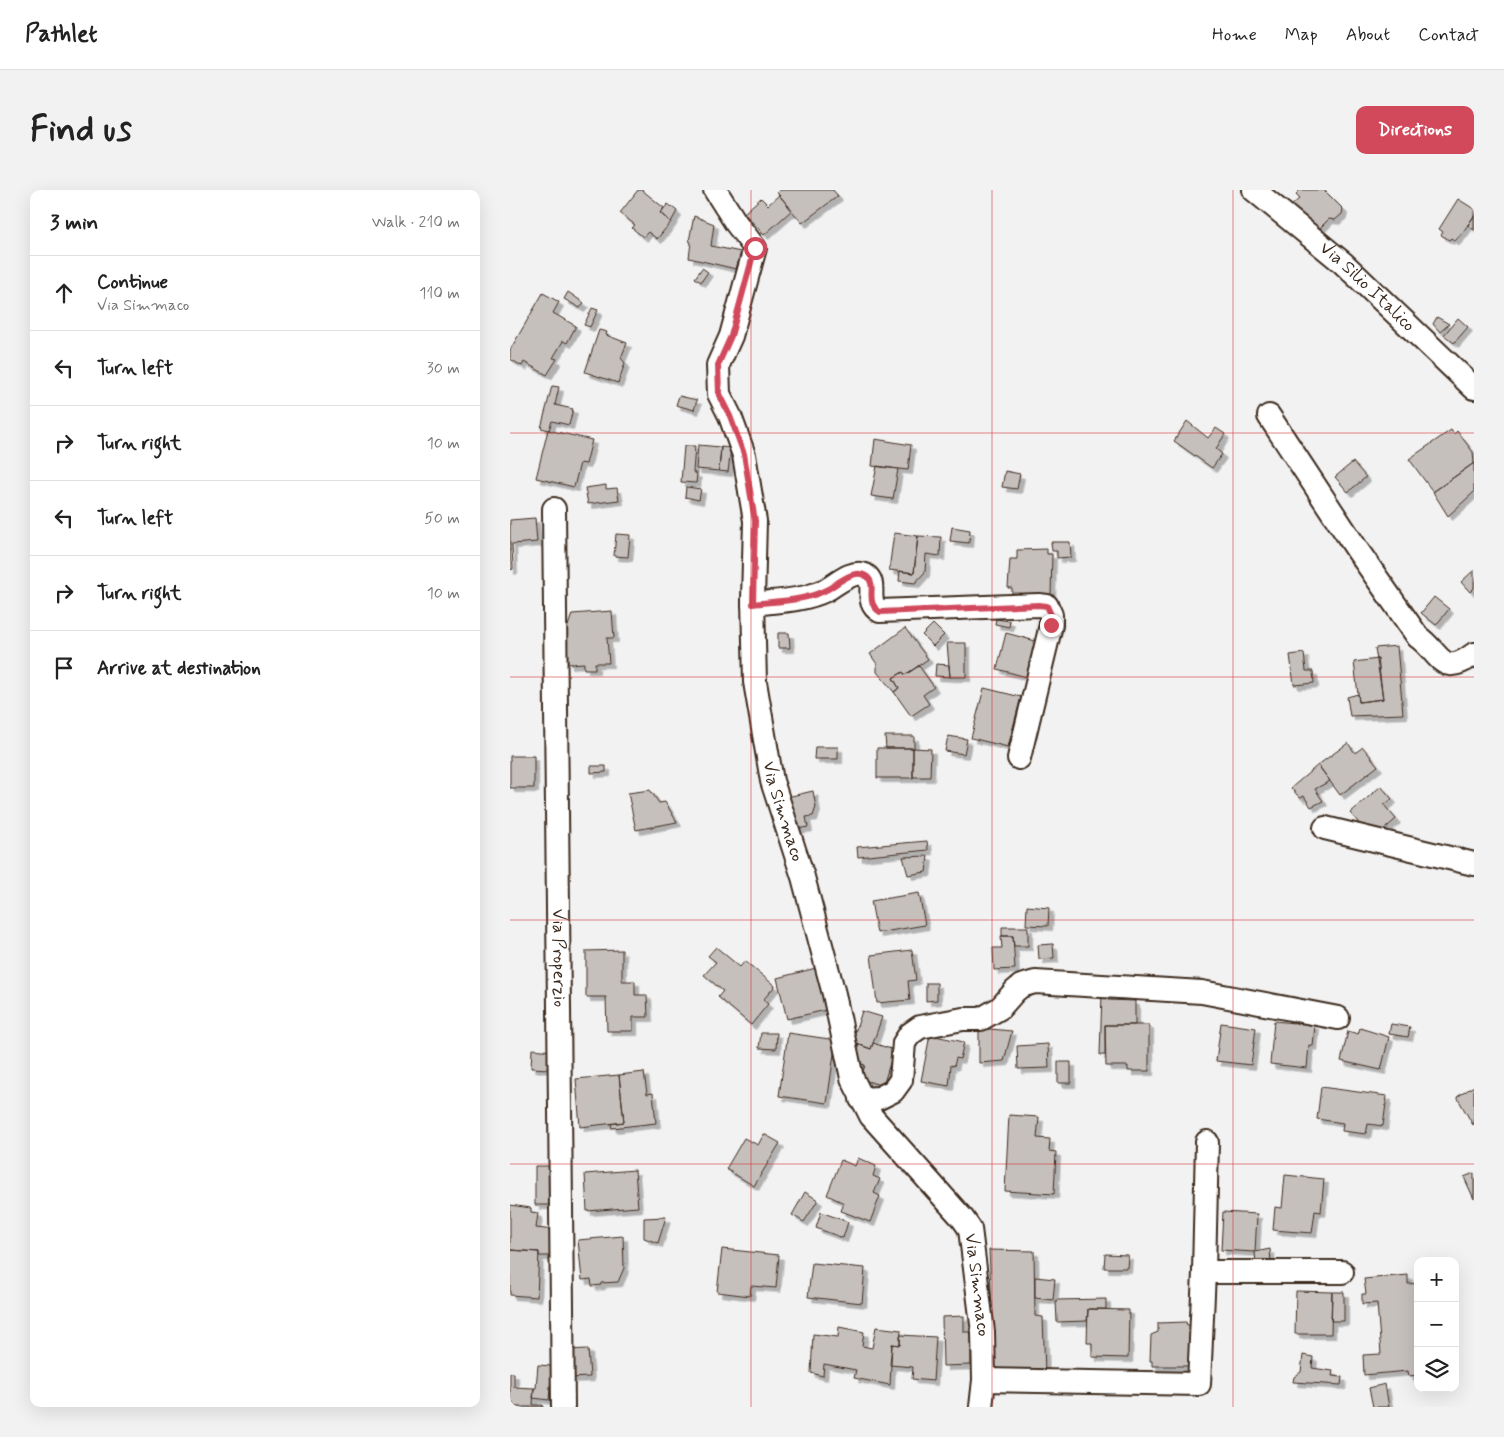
<!DOCTYPE html>
<html lang="en">
<head>
<meta charset="utf-8">
<style>
	body { margin:0; font-family:Mynerve,sans-serif; background:#f2f2f2; color:#222 }
	.controls { position:absolute; right:15px; bottom:15px; display:grid; overflow:hidden; border-radius:10px; box-shadow:0 5px 20px #0002 }
	.controls button { width:45px; height:45px; display:grid; place-items:center; padding:0; border:0; border-bottom:1px solid #e0e0e0; background:#fff; color:#222; font:25px sans-serif }
	.stop { position:absolute; width:15px; height:15px; margin:-11px; border:4px solid #d1495b; border-radius:50%; background:#fff }
	.stop.end { background:#d1495b; border-color:#fff; box-shadow:0 1px 5px #0008 }
	.list { margin:0; padding:0; list-style:none }
	h2 { display:flex; justify-content:space-between; align-items:center; height:65px; margin:0; padding:0 20px; font-size:21px }
	h2 small { font-size:16px; font-weight:400; color:#767676 }
	.list li { display:grid; grid-template-columns:32px 1fr auto; gap:15px; align-items:center; box-sizing:border-box; height:75px; padding:0 20px; border-top:1px solid #e0e0e0 }
	.list b { display:block; font-size:19px; white-space:nowrap }
	.list p { margin:0; font-size:16px; white-space:nowrap; color:#767676 }
	.list em { font-size:16px; font-style:normal; color:#767676 }
	.icon { flex:none; width:28px; height:28px; fill:none; stroke:currentColor; stroke-width:2; stroke-linecap:round; stroke-linejoin:round }
	.map { position:relative; flex:none; width:964px; height:1217px; overflow:hidden; border-radius:10px }
	header { display:flex; align-items:center; gap:30px; box-sizing:border-box; height:70px; padding:0 25px; background:#fff; border-bottom:1px solid #e0e0e0 }
	header strong { font-size:24px }
	nav { display:flex; gap:28px; margin-inline-start:auto; font-size:18px }
	.intro { display:flex; align-items:center; justify-content:space-between; box-sizing:border-box; height:120px; padding:0 30px }
	h1 { margin:0; font-size:35px }
	.button { padding:12px 22px; border-radius:10px; background:#d1495b; color:#fff; font-size:18px; font-weight:700 }
	main { display:flex; gap:30px; padding:0 30px }
	aside { flex:1; background:#fff; border-radius:10px; box-shadow:0 5px 20px #0002 }
	.map>svg:first-child { display:block }
	.building { fill:#c6c0bd; stroke:#3b2a1e; filter:url(#shadow) }
	.lines { fill:none; stroke-linecap:round; stroke-linejoin:round }
	.minor-casing { stroke:#3b2a1e; stroke-width:26 }
	.minor { stroke:#fff; stroke-width:22 }
	.route { stroke:#d1495b; stroke-width:6 }
	.grid { fill:none; stroke:#d62828; stroke-width:1; stroke-opacity:0.55 }
	.labels { text-anchor:middle; dominant-baseline:central; stroke-width:4.5; stroke-linejoin:round; paint-order:stroke }
	.street-label { font-size:18px; fill:#3b2a1e; stroke:#fff }
</style>
</head>
<body>
<header>
<strong>Pathlet</strong>
<nav><a>Home</a><a>Map</a><a>About</a><a>Contact</a></nav>
</header>
<div class="intro"><h1>Find us</h1><a class="button">Directions</a></div>
<main>
<aside>
<h2>3 min<small>Walk · 210 m</small></h2>
<ul class="list">
<li><svg class="icon" aria-label="ahead" viewBox="0 0 24 24"><path d="M12 20V5M6 11l6-6 6 6"/></svg><div><b>Continue</b><p>Via Simmaco</p></div><em>110 m</em></li>
<li><svg class="icon" aria-label="left" viewBox="0 0 24 24"><path d="M17 20v-9H6M10 6l-5 5 5 5"/></svg><div><b>Turn left</b></div><em>30 m</em></li>
<li><svg class="icon" aria-label="right" viewBox="0 0 24 24"><path d="M7 20v-9h11M14 6l5 5-5 5"/></svg><div><b>Turn right</b></div><em>10 m</em></li>
<li><svg class="icon" aria-label="left" viewBox="0 0 24 24"><path d="M17 20v-9H6M10 6l-5 5 5 5"/></svg><div><b>Turn left</b></div><em>50 m</em></li>
<li><svg class="icon" aria-label="right" viewBox="0 0 24 24"><path d="M7 20v-9h11M14 6l5 5-5 5"/></svg><div><b>Turn right</b></div><em>10 m</em></li>
<li><svg class="icon" aria-label="arrive" viewBox="0 0 24 24"><path d="M6 21V4h12l-3 4 3 4H6"/></svg><div><b>Arrive at destination</b></div></li>
</ul>
</aside>
<div class="map">
<svg width="964" height="1217" viewBox="0 0 964 1217">
	<defs>
		<filter id="shadow"><feDropShadow dx="4.5" dy="4.5" stdDeviation="0" flood-color="#0004"/></filter>
	</defs>
	<rect width="100%" height="100%" fill="#f3f2f2"/>
	<filter id="ink" filterUnits="userSpaceOnUse"><feTurbulence type="fractalNoise" baseFrequency=".02" numOctaves="2"/><feDisplacementMap in="SourceGraphic" scale="10" xChannelSelector="R" yChannelSelector="G"/><feConvolveMatrix kernelMatrix="1 2 1 2 8 2 1 2 1" color-interpolation-filters="sRGB"/></filter>
	<g filter="url(#ink)">
		<path class="building" d="M128,0h4l22,18 -4,5 11,9 -14,17 -9,-7 -5,5 -11,-9 3,-3 -15,-12z
			M269,0h54l5,6 -36,27 -23,-28 -2,-3z
			M790,0h24l19,19 -1,5 -7,6 -6,-1 -15,15 -23,-28 9,-8 -4,-4z
			M269,5l13,15 -28,25 -20,-22 17,-15 7,7z
			M948,9l16,10v7l-11,16 -8,9 -4,-3 -2,2 -8,-5 2,-3 -4,-3z
			M158,14l9,7 -6,11 -11,-9z
			M184,26l20,8 -3,22 30,6 -5,17 -47,-11 2,-16 -2,-1z
			M964,26v14l-6,-5z
			M192,78l6,4 -7,10 -6,-4z
			M58,102l16,11 -4,5 -16,-9z
			M33,103l16,9 -6,11 23,13 -9,17 -4,-2 -10,17 4,1 -10,16 -23,-13 -2,4 -12,-7v-9z
			M82,118l6,2 -8,17 -6,-2z
			M927,127l12,7 -9,8 -7,-8z
			M948,128l10,9 -14,16 -10,-8z
			M89,140l8,2 -1,3 21,8 -6,15 4,5 -7,20 -33,-11z
			M42,196l7,1 -4,18 18,4 -4,16 -17,-4 -3,9 -8,-2z
			M169,206l18,4 -3,10 -18,-5z
			M677,231l21,17 8,-10 9,6 -9,15 6,5 -10,14 -38,-27z
			M38,240l44,10 -6,24 -6,-1 -6,24 -38,-9z
			M941,240l3,4 3,-3 16,21 1,11 -41,29 -24,-33z
			M365,249l36,6 -3,25 -36,-4z
			M188,255l23,2 -2,24 -23,-2z
			M174,256h11l-2,26 4,2 -1,9 -15,-1z
			M211,257l10,1 -3,24 -9,-1z
			M843,272l13,15 -18,15 -13,-15z
			M964,273v29l-26,24 -15,-24z
			M367,276l21,3 -5,30 -22,-3z
			M495,281l15,3 -3,15 -15,-2z
			M96,295v4l11,-1 2,12 -31,4 -3,-16z
			M176,297l15,2 -2,11 -14,-3z
			M25,328l2,24 -25,2 1,25 -3,1v-50z
			M442,337l18,3 -1,13 -19,-2z
			M384,343l24,3 -4,37 -25,-3z
			M106,344l14,1 -2,22 -14,-1z
			M408,346l23,1 -1,19 -14,-2 -1,18 -10,11 -16,-2 1,-10 14,2z
			M541,352h19l1,15 -14,1v-7h-5z
			M537,359v5h5l-1,41 -39,-2v-5h-4l2,-29h7v-9z
			M964,380v18l-4,4 -9,-10z
			M924,407l15,12 -13,16 -15,-12z
			M102,421l2,27h-7l2,25h-14v6h-11v-6l-16,1 -2,-39 2,1 4,-12z
			M486,429l14,2 -1,6 -14,-3z
			M423,434l11,11 -11,11 -11,-11z
			M395,438l23,31 -23,16 -2,-3 -10,6 6,10 -5,4 -17,-20v-8l-7,-10z
			M268,443h11l1,15h-12z
			M496,443l37,10 -9,36 -37,-10z
			M437,453h19v34h-16z
			M887,456l6,68 -53,2 -3,-19 11,-3 1,8 24,-3 -8,-51z
			M794,463l2,18h7l1,12 -20,2 -4,-30z
			M868,469l5,40 -24,3 -5,-40z
			M426,474l13,1 1,12 -15,-1z
			M409,476l15,21 -11,8 6,9 -18,12 -17,-24 5,-4 -6,-10 10,-6 2,3z
			M474,498l37,9 -13,50 -37,-9z
			M375,546h29v12h-28z
			M438,546l19,3 -3,15 -19,-3z
			M838,553l7,10 8,-6 15,19 -38,29 -22,-30z
			M305,557h23v12h-24z
			M367,558h36v30h-36z
			M403,558l18,1 -1,28h-17z
			M0,566h24v32h-24z
			M808,575l12,16 -15,8 8,12 -12,6 -7,-11 -4,2 -9,-10z
			M81,576h15v6l-15,1z
			M871,596l11,13 -8,6 12,14 -23,20 -23,-26z
			M140,600l9,13 6,-1 12,20 -41,8 -8,-37z
			M303,601l3,16 -3,9 -7,1 2,10 -11,2 -10,-32z
			M417,651l1,9 -70,7 -1,-10z
			M418,666l-2,16 -18,3 -5,-18z
			M409,703l6,32 -48,8 -6,-32z
			M517,716l22,2 -1,18 -22,-1z
			M492,737h26v19h-14l-1,-10h-11z
			M491,746h12l2,33 -21,1 -1,-22h9z
			M543,754l1,14 -15,1 -1,-14z
			M206,757l24,20 5,-6 30,25 -12,14 5,4 -17,21 -33,-28 5,-6 -19,-16 12,-13 -8,-6z
			M112,760v31h13v14h12l1,22h-15v14h-26l-1,-34h-20v-46z
			M402,760l4,30 -8,1 2,19 -33,3 -6,-48z
			M306,778l10,42 -39,9 -10,-41z
			M416,793h11v17l-11,1z
			M592,803l7,1 -1,6 27,1v24h-30v30h-5z
			M352,821l20,6 -11,32 -19,-7z
			M764,831l41,4 -2,21 -4,-1 -2,23 -37,-4z
			M711,833l35,5 -5,37 -35,-4z
			M881,834l19,3 -2,10 -19,-3z
			M595,835h44v46h-21v-5h-22z
			M469,838l33,3 -8,30 -25,2z
			M850,838l29,9 -8,33 -40,-9 7,-30 10,3z
			M251,843h16l-1,16 -17,-1z
			M278,843l48,7 -9,63 -48,-7z
			M420,845l34,7 -4,17 -4,-1 -2,8 -3,-1 -2,21 -28,-5z
			M363,853l21,7 -11,36 -22,-7 4,-14 -14,-4 6,-17 14,5z
			M538,854l1,24 -31,1 -1,-23z
			M22,859l20,2 -2,18 -19,-1z
			M548,872h13v21h-13z
			M134,882l3,22 6,-1 3,30 -44,5 -1,-4 13,-2 -5,-47z
			M109,885l5,47 -44,5 -4,-48z
			M964,896v38l-1,1 -16,-28z
			M811,897l66,9 -4,30 -15,-2 -2,10 -24,-3 1,-8 -26,-4z
			M499,925l30,2 -2,21 13,1 -1,12 7,1 -2,42 -49,-3z
			M254,944l16,9 -26,43 -28,-17 18,-31 14,7z
			M348,968l18,8 -3,10 7,3 -6,14 6,3 -10,26 -29,-11 3,-8 -17,-8 14,-35 14,6z
			M25,976h16l1,39h-17z
			M125,980l3,37 -51,4 -2,-37z
			M964,983v26l-10,-22z
			M775,985l39,4 -3,33 -6,-1 -3,22 -39,-3 2,-23 7,1z
			M295,1002l13,8 -14,22 -12,-7z
			M0,1015l21,3v4l7,1 -2,15 18,2 -3,26h-12v-4l-29,-2z
			M311,1022l27,10 -5,16 -27,-10z
			M713,1022l34,2 -2,38 -34,-2z
			M156,1027l-8,26 -14,-5v-20z
			M113,1046l1,32 -6,14 -17,1v2l-9,1 -1,-7 -9,1 -4,-40z
			M212,1059l57,6 -3,33 -25,-2 -1,10 -33,-4z
			M760,1059l1,14 -15,2 -1,-13z
			M0,1060l29,2 -2,45 -27,-2z
			M479,1060l45,1 1,65 8,1 2,56 -50,-4z
			M595,1064l23,1 -1,13h-23z
			M302,1073l53,5 -3,35 -54,-6z
			M898,1085v9l10,-1v92l-9,1 -1,-5 -44,4 -1,-20 18,-1 -4,-51 -15,1v-10h4l-2,-15z
			M525,1087l20,2 -2,21 -18,-2z
			M786,1101l36,1 -1,42h-36z
			M822,1102h12v29h-13z
			M596,1109v10h-18l-1,12 -30,1 -1,-22z
			M578,1119l41,1 -1,48 -36,-1v-14h-5z
			M454,1126v16h11l1,19h-5v14l-28,1 -1,-49z
			M676,1132l1,3h5l1,41h-41v-5h-2l1,-26 7,-3v-9z
			M329,1137l25,5 -2,14 10,2 4,-21 25,3 -1,15 -8,-1 -2,41 -36,-7 2,-8 -32,-6 -1,12 -12,-3 2,-39 25,3z
			M390,1145l36,2 -3,44 -21,-2 1,-12 -23,-2 2,-21 8,1z
			M78,1159l2,28 -21,1 -2,-28z
			M793,1165l10,2 -1,11 21,3 -1,5 10,1 -1,8 -48,-3 1,-5 7,-5z
			M28,1175l14,1 -3,34 -16,-2 1,-10h2z
			M0,1183h4v14l20,1 -1,17h10v2h-30v-4h-3z
			M875,1194l4,23h-16l-4,-19z"/>
		<g class="lines">
			<defs>
				<g id="minor">
					<path id="s1" d="M205,0l21,33 19,25 -24,88 -13,29 1,29 11,22 14,39 11,66 -2,79 2,82 17,99 31,96 31,117 18,84 19,38 92,103 7,10 13,103 1,48 -3,27"/>
					<path id="s2" d="M744,0l89,73 131,125"/>
					<path d="M759,226l89,135 60,86c22,15 23,42 56,17"/>
					<path id="s3" d="M44,319l9,898"/>
					<path d="M243,414c24,-3 50,-3 73,-14 10,-5 26,-21 39,-15 14,8 -2,27 15,36l159,-6 8,1 4,9v10l-32,133"/>
					<path d="M815,638l149,36"/>
					<path d="M351,909l18,-1 14,-7 8,-11 3,-37 6,-9 10,-7 43,-8h18l19,-11 15,-17 6,-5 14,-4 167,10 136,26"/>
					<path d="M694,1082l3,-130"/>
					<path d="M474,1190l215,4 5,-112h138"/>
				</g>
			</defs>
			<use href="#minor" class="minor-casing"/>
			<use href="#minor" class="minor"/>
		</g>
	</g>
	<g class="lines" filter="url(#ink)">
		<path class="route" d="M245,58l-24,88 -13,29 1,29 11,22 14,38 11,67 -2,83c24,-3 53,-3 75,-15 9,-5 26,-21 38,-13 13,9 -3,25 14,36l159,-7 8,1 4,9v10"/>
	</g>
	<path class="grid" d="M241,0v1217M482,0v1217M723,0v1217M0,243h964M0,487h964M0,730h964M0,974h964"/>
	<g class="labels">
		<g class="street-label">
			<text stroke="none"><textPath href="#s2" startOffset="149">Via Silio Italico</textPath></text>
			<text stroke="none"><textPath href="#s1" startOffset="649">Via Simmaco</textPath></text>
			<text stroke="none"><textPath href="#s3" startOffset="449">Via Properzio</textPath></text>
			<text stroke="none"><textPath href="#s1" startOffset="1174">Via Simmaco</textPath></text>
		</g>
	</g>
</svg>
<div class="controls">
<button>+</button>
<button>−</button>
<button><svg class="icon" aria-label="layers" viewBox="0 0 24 24"><path d="M12 4l9 5-9 5-9-5zM3 14l9 5 9-5"/></svg></button>
</div>
<div class="stop" style="left:245px;top:58px"></div>
<div class="stop end" style="left:541px;top:435px"></div>
</div>
</main>
</body>
</html>
